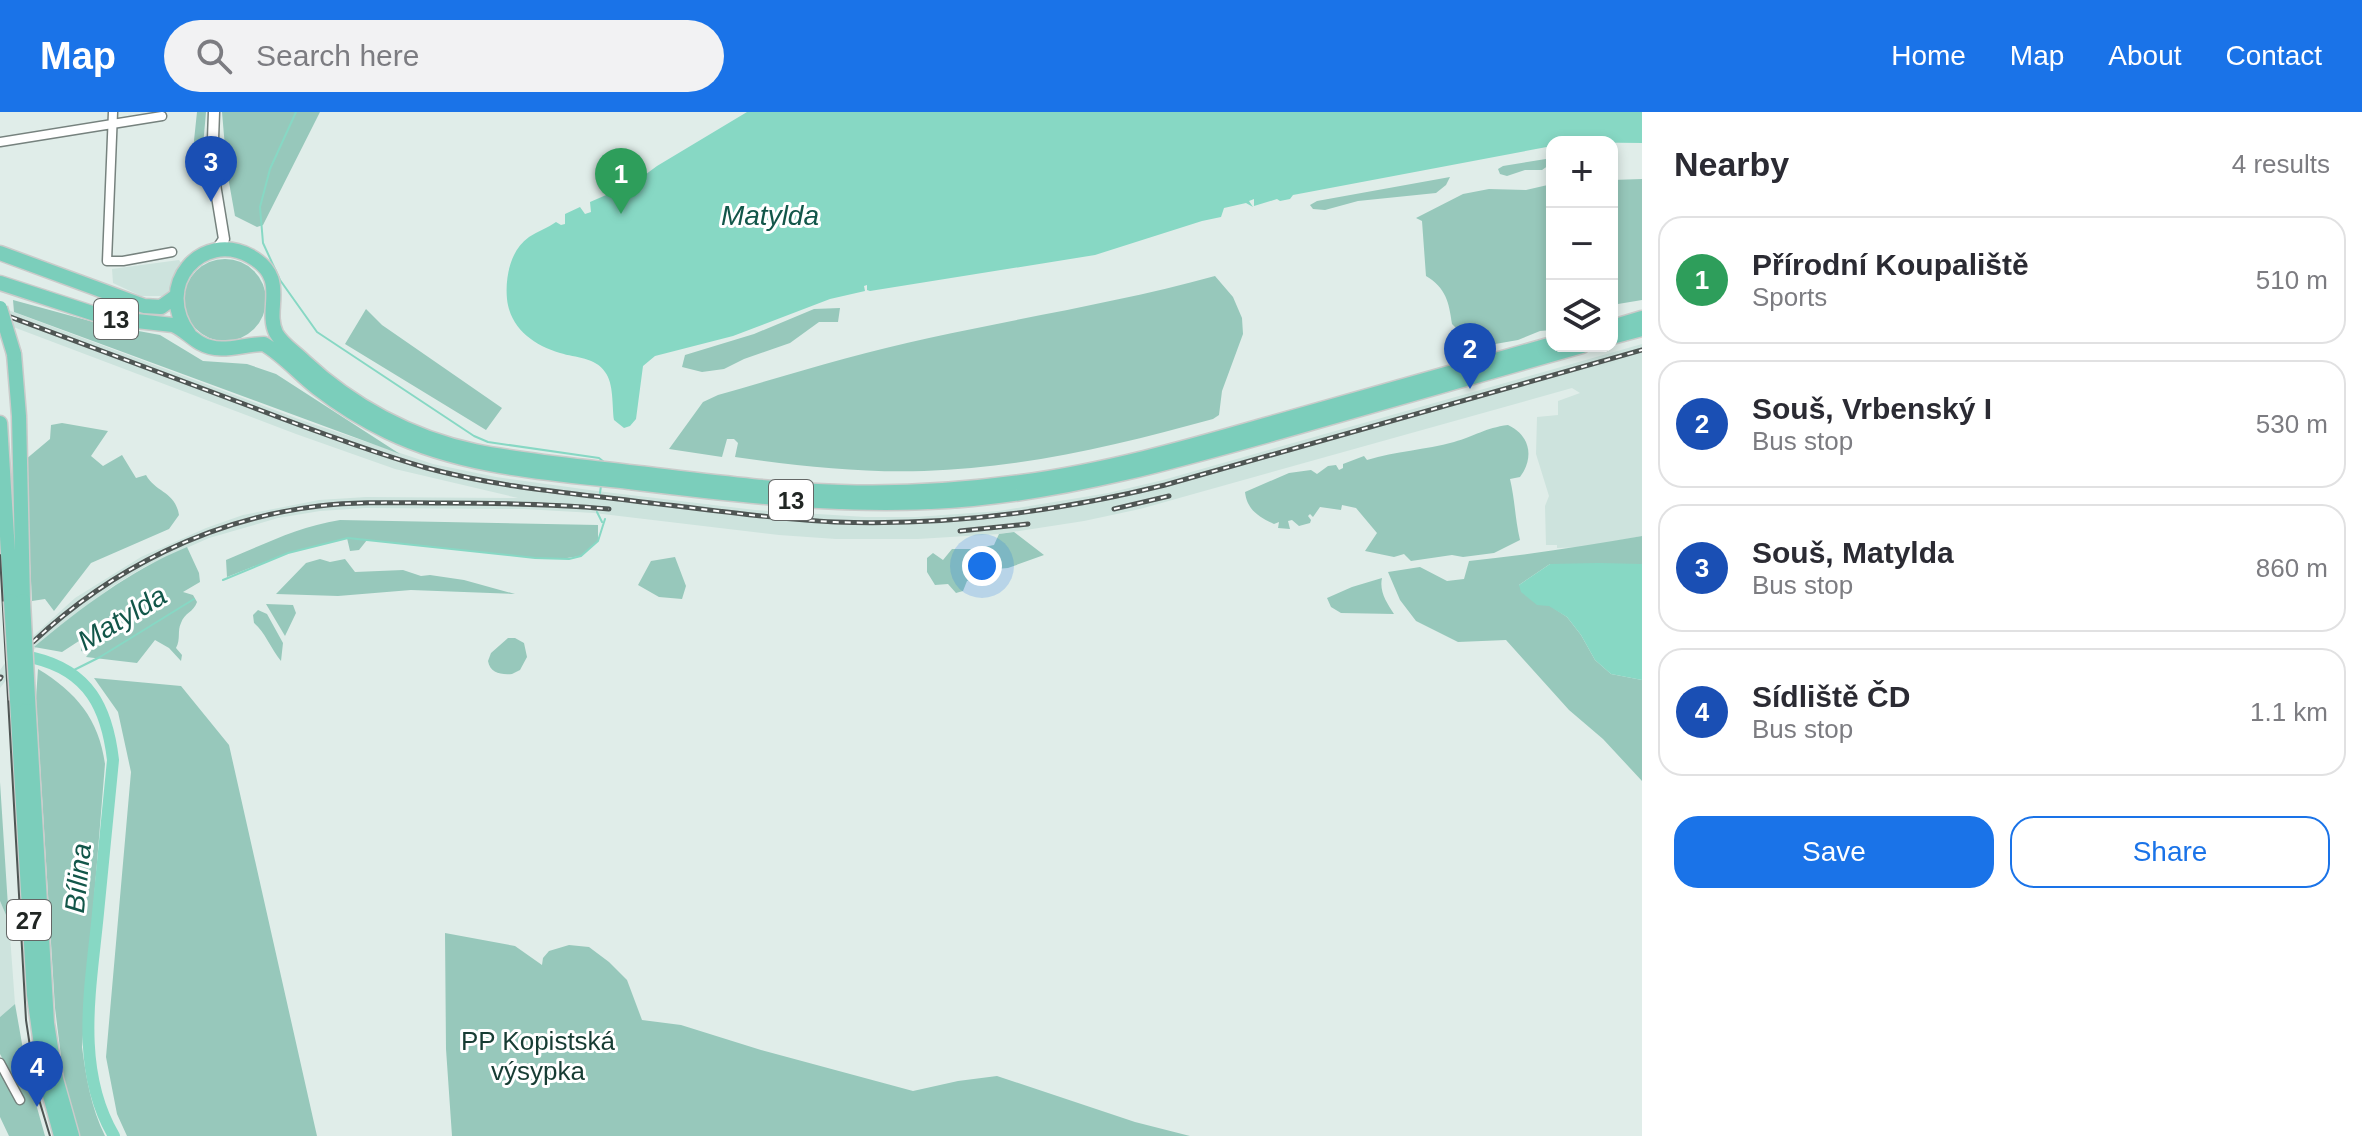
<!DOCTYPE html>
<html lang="en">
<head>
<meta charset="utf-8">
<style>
	body { margin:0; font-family:Helvetica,sans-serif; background:#f2f2f3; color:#2b2b33 }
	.controls { position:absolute; right:24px; top:24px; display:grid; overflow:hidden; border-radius:16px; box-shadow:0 4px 12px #0003 }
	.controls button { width:72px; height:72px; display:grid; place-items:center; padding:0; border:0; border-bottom:2px solid #e1e1e2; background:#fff; color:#2b2b33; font:40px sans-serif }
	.you { position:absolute; left:982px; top:454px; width:28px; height:28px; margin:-20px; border:6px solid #fff; border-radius:50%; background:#1a73e8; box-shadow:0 0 0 12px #1a73e833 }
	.badge { display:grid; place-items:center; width:52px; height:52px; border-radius:50%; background:#1a73e8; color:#fff; font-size:26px; font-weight:700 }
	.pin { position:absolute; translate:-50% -66px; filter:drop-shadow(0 2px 4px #0008) }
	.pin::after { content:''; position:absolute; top:42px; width:28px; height:24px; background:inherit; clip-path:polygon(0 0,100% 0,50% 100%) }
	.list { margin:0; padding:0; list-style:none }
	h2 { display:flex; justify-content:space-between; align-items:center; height:104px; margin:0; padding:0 32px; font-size:34px }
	h2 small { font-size:26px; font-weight:400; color:#7c7c81 }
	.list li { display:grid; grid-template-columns:52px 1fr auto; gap:24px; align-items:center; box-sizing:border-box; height:128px; margin:0 16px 16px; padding:0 16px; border:2px solid #e1e1e2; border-radius:24px }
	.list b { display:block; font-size:30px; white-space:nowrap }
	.list p { margin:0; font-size:26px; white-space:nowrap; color:#7c7c81 }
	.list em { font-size:26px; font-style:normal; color:#7c7c81 }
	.actions { display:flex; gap:16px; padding:24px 32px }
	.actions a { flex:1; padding:18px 0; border:2px solid #1a73e8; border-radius:24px; text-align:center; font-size:28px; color:#1a73e8 }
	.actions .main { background:#1a73e8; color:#fff }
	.icon { flex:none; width:44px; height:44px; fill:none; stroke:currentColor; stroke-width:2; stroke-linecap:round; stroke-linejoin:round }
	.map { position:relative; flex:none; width:1642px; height:1024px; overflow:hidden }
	header { display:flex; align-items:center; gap:48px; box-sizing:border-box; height:112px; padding:0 40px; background:#1a73e8; color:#fff }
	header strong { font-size:38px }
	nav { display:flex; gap:44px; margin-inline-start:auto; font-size:28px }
	.search { width:560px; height:72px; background:#f2f2f3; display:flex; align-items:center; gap:20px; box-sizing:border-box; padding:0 28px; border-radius:44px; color:#7c7c81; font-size:30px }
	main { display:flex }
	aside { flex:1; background:#fff }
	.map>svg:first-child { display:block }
	.built { fill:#cde3dd }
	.green { fill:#97c8bb }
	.water { fill:#87d8c4 }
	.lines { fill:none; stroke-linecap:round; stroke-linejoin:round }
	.stream { stroke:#87d8c4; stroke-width:2 }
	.river { stroke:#87d8c4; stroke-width:12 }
	.minor-casing { stroke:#76827e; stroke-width:11 }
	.tertiary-casing { stroke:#76827e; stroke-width:13 }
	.trunk-casing { stroke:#cacbca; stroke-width:17 }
	.minor { stroke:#fff; stroke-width:8 }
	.tertiary { stroke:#fff; stroke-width:10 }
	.trunk { stroke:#7bcebb; stroke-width:14 }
	.tram { stroke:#4f5654; stroke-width:2 }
	.rail-casing { stroke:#4f5654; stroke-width:5 }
	.rail { stroke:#fff; stroke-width:2; stroke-dasharray:6; stroke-linecap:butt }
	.trunk-bridge-casing { stroke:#cacbca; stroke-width:17; stroke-linecap:butt }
	.trunk-bridge { stroke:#7bcebb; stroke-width:14 }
	.labels { text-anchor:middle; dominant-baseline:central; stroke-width:6; stroke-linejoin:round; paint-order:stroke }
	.shield { fill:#fff; stroke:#646766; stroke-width:2 }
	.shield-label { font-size:24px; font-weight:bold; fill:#212624 }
	.park-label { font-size:26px; fill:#163c33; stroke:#fff }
	.water-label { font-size:28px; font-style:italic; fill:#125649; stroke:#fff }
</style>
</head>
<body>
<header>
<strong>Map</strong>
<div class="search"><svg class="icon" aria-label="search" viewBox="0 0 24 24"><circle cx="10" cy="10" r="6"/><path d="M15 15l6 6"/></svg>Search here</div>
<nav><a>Home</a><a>Map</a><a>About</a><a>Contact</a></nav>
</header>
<main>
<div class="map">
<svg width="1642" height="1024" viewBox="0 0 1642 1024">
	<rect width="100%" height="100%" fill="#e0ede9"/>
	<path class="built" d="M179,148l3,4 -7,10 -7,19 -6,3h-21l-28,-13 -1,-14z
		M0,195l301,113 132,44 63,13 101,14 158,19 110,7h51l83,-6 109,-18 55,-13 479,-136v192l-58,11 -27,1v-3h-11l-1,-39 4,-10 -13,-42 1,-37 21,-2v-14l22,-8 -8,-5 -432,121 -56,12 -85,13 -81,5h-82l-57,-4 -185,-22 -70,-4 -158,-1 -46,3 -42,7 -69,20 -63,28 -33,20 -72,57 -24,23 -17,22v-18l8,-11 67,-61 66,-41 65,-29 37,-13 76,-15 47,-3 152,1 -123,-29 -99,-35 -296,-112z
		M0,789l9,21 6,82 -15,13z"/>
	<path class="green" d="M197,0h9l-6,68h-5l-4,-11z
		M222,0h98l-57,113 -6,2 -22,-11 -8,-45z
		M1552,46v5l-10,7h-17l-18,6 -7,-2 -2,-5 5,-3z
		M1450,65l-4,8 -10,8 -78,8 -33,9 -12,-1 -3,-4 7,-4z
		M1642,67v121l-30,5v-125z
		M1552,72v146l-12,1 -22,9 -40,7 -2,-6 6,-14 -7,-3 -15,8 -8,-8c-3,-22 -6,-36 -26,-48l-4,-55 -6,-3 47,-24 26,-5 37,1z
		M184 188a41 41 0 1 1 82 0a41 41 0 1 1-82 0Z
		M1215,164l18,21 9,21 1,16 -21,57 -3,24 -6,4c-94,26 -190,49 -289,52 -63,2 -127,-5 -189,-14l3,-14 -4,-4h-7l-5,18 -53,-8 34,-47 15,-7c70,-20 140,-42 211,-57 95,-21 192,-36 286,-62z
		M13,188l88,24 59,11 43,26 44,3 29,10 124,80 -386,-142z
		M840,196l-2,14h-19l-29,21 -46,16 -20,10 -22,3 -20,-5 3,-12 69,-21 60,-25z
		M366,197l16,16 120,83 -16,22 -141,-86z
		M62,311l46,8 -17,25 12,10 19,-11 14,23 10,-3c10,18 29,16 33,40l-10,14 -78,34 -37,48 -9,-12 -13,2 -7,-141 25,-21 1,-14z
		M1508,313c23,11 26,33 12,52l-10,2c5,21 5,40 10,61l-26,13 -31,4 -11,-2 -41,6 -7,-7 -10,3 -29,-6 12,-18 -21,-25 -14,-3 -1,5 -21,-3 -7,10 -3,-3 -2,2 3,4 -1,3 -11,3 -7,-6 -4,1 2,8 -12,-1 1,-6 -5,2c-15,-7 -27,-14 -29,-32l44,-19 22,-3 6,4 11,-8 8,-1 3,5 4,-2v-4l21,-8 3,4c29,-9 58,-10 87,-18 21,-6 31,-14 54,-17z
		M340,408l258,5v16l-17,15 -14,2h-32l-168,-18 -8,10 -9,1 -3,-13 -59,15 -61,24 -1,-17c39,-16 71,-33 114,-40z
		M1014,420l30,23 -36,13 -12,1 -16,10 -13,2 -4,10 -7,2 -8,-9 -13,1 -8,-13v-14l6,-5 10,7 9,-11h21l21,-4 5,-11z
		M1642,424v28h-92l-31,21 48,32 14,18 14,25 16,14 31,6v101l-39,-42 -34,-29 -63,-70 -48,2 -42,-21 -16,-21 -12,-28 32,-5 27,14 17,-2 5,-18c58,-6 116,-15 173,-25z
		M187,435l12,26 1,9 -17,10 10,3 4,7c-3,10 -13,11 -16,21 -4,8 0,16 -5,25l6,7 -1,6 -12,-13 -14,-8 -18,23 -51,-6 24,-30 -10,6 -4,8 -6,-1 -5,12 -4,-1 1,-12 -20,13 -28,-5c47,-39 95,-76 153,-100z
		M675,445l11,29 -4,13 -23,-2 -21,-12 13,-24z
		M320,447l10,3 15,-3 10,13 48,-2 18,6 9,-1 34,5 51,14 -104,-4 -73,6 -62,-2 30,-31z
		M1382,466c-3,14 5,25 12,36l-53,-1 -10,-6 -4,-9 25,-11z
		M266,492l27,1 3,8 -11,23z
		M258,498l9,4 16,29 -2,18c-10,-12 -16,-29 -27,-38l-1,-8z
		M508,526h7l9,5 3,14 -7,13 -8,4c-11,1 -22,-1 -24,-13l3,-8z
		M38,557c38,23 61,50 67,95l-23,283c4,30 9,61 23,89h-26l-13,-39 -11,-89 -19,-310z
		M94,566l87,8 48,59 88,391h-190l-10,-22 -11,-57 25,-285 -13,-60z
		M0,670l9,140 -9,-21z
		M445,821l70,13 27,19 1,-7 6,-7 20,-6 20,2 20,15 18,18 15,40 39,5 80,25 152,41 45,-10 39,-5 138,46 55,14h-738l-6,-87z
		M15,892l12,68 18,64h-36l-9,-19v-46l18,30 5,-3 -23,-44v-37z"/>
	<path class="water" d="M747,0h895v31l-90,-1v4l-259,49 -3,4 -10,2 -3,-2 -23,7v-7l-5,2 4,6 -7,-4 -22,5 -3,9 -19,4 -107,34 -225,36 -3,-1v-5l-3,1 1,5 -35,8 -97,37 -78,20 -12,10 -7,53 -6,7 -6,2 -10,-8c-2,-13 0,-37 -9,-48 -10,-15 -29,-14 -45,-19 -27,-8 -50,-25 -53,-54 -2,-21 3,-49 22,-62 9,-6 19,-9 27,-15l5,3 4,-1v-10l15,-7 5,7 6,-2 -1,-10 44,-19 23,-17z
		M1598,451l44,1v116l-31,-6 -16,-14 -14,-25 -14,-18 -18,-11 -12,-1 -16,-13 -2,-7 31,-21z"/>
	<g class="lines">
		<path class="stream" d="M296,0l-26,57 -10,38 3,36 17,37 37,52 157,104 14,6 111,16 5,4
			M600,381l1,-7
			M597,400l5,10
			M223,468l65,-27 60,-15 187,20 34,1 12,-3 17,-15 7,-22
			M70,560l30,-15 94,-58"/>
		<path class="river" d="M34,546c55,13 73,50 79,102 -5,51 -10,102 -15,153 -7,74 -24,155 16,223"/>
		<defs>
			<path id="minor" d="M113,0l-6,149h16l49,-9
				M0,30l162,-26
				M0,951l20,37"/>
			<path id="tertiary" d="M214,0l-2,54 12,73 -8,12"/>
			<path id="trunk" d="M0,141l144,53 17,1 14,-10
				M0,171l95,31 23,5 55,6c10,4 17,12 27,18 21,12 42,1 64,1 20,12 35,30 53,44 22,17 46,32 71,44 75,36 160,41 241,50 115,14 229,28 344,17 104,-10 203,-38 303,-66 102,-29 204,-58 306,-87
				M1612,215l30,-9
				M189,222c-36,-49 13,-104 61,-78 40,22 14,52 26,77 6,11 19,19 28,28 47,44 107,77 171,90 54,11 109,15 163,22 68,8 135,17 203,19 60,2 121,-2 180,-10 83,-11 164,-34 244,-57 96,-27 191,-54 287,-81
				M1612,225l30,-8
				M14,242l5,62 4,185
				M0,311l11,178
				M28,586l19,325 9,56 16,57
				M17,588l17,295 12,86 15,55"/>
		</defs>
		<use href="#minor" class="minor-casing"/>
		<use href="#tertiary" class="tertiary-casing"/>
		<use href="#trunk" class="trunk-casing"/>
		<use href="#minor" class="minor"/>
		<use href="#tertiary" class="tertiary"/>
		<use href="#trunk" class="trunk"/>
		<path class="tram" d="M0,443l26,465 11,73 13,43"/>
		<defs>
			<path id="rail" d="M0,201c81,30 163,61 244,91 60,23 121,46 183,64 70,19 143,25 215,34 64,7 128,17 193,20 111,4 221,-10 330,-37l477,-135
				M1114,397l55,-13
				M960,419l68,-7
				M33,530c79,-74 178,-123 286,-136 42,-5 85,-3 127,-3 54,0 109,1 163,6
				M0,567l1,-2"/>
		</defs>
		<use href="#rail" class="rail-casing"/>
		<use href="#rail" class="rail"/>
		<defs>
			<path id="trunk-bridge" d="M0,196l14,46
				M11,489l6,99
				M23,489l5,97"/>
		</defs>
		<use href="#trunk-bridge" class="trunk-bridge-casing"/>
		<use href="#trunk-bridge" class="trunk-bridge"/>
	</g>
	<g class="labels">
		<g class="shield">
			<rect x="94" y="187" width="44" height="40" rx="6"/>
			<rect x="769" y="368" width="44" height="40" rx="6"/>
			<rect x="7" y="788" width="44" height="40" rx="6"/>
		</g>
		<g class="shield-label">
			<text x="116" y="207">13</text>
			<text x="791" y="388">13</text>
			<text x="29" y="808">27</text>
		</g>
		<g class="park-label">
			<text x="538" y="929">PP Kopistská<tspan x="538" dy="30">výsypka</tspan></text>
		</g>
		<g class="water-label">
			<text x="770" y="103">Matylda</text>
			<text transform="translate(122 506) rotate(-31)">Matylda</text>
			<text transform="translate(78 766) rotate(-84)">Bílina</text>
		</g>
	</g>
</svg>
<div class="controls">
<button>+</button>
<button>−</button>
<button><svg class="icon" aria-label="layers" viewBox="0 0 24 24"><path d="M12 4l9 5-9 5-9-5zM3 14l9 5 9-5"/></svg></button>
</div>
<div class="you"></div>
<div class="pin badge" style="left:621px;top:102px;background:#2e9e5b">1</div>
<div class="pin badge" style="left:1470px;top:277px;background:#1a4fb4">2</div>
<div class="pin badge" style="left:211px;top:90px;background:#1a4fb4">3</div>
<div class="pin badge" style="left:37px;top:995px;background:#1a4fb4">4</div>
</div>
<aside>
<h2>Nearby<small>4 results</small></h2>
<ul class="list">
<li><span class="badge" style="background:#2e9e5b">1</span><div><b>Přírodní Koupaliště</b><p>Sports</p></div><em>510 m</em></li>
<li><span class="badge" style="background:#1a4fb4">2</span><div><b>Souš, Vrbenský I</b><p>Bus stop</p></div><em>530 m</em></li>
<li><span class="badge" style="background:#1a4fb4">3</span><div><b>Souš, Matylda</b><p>Bus stop</p></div><em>860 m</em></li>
<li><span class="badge" style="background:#1a4fb4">4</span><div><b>Sídliště ČD</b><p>Bus stop</p></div><em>1.1 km</em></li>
</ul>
<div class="actions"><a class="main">Save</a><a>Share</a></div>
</aside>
</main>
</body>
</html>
